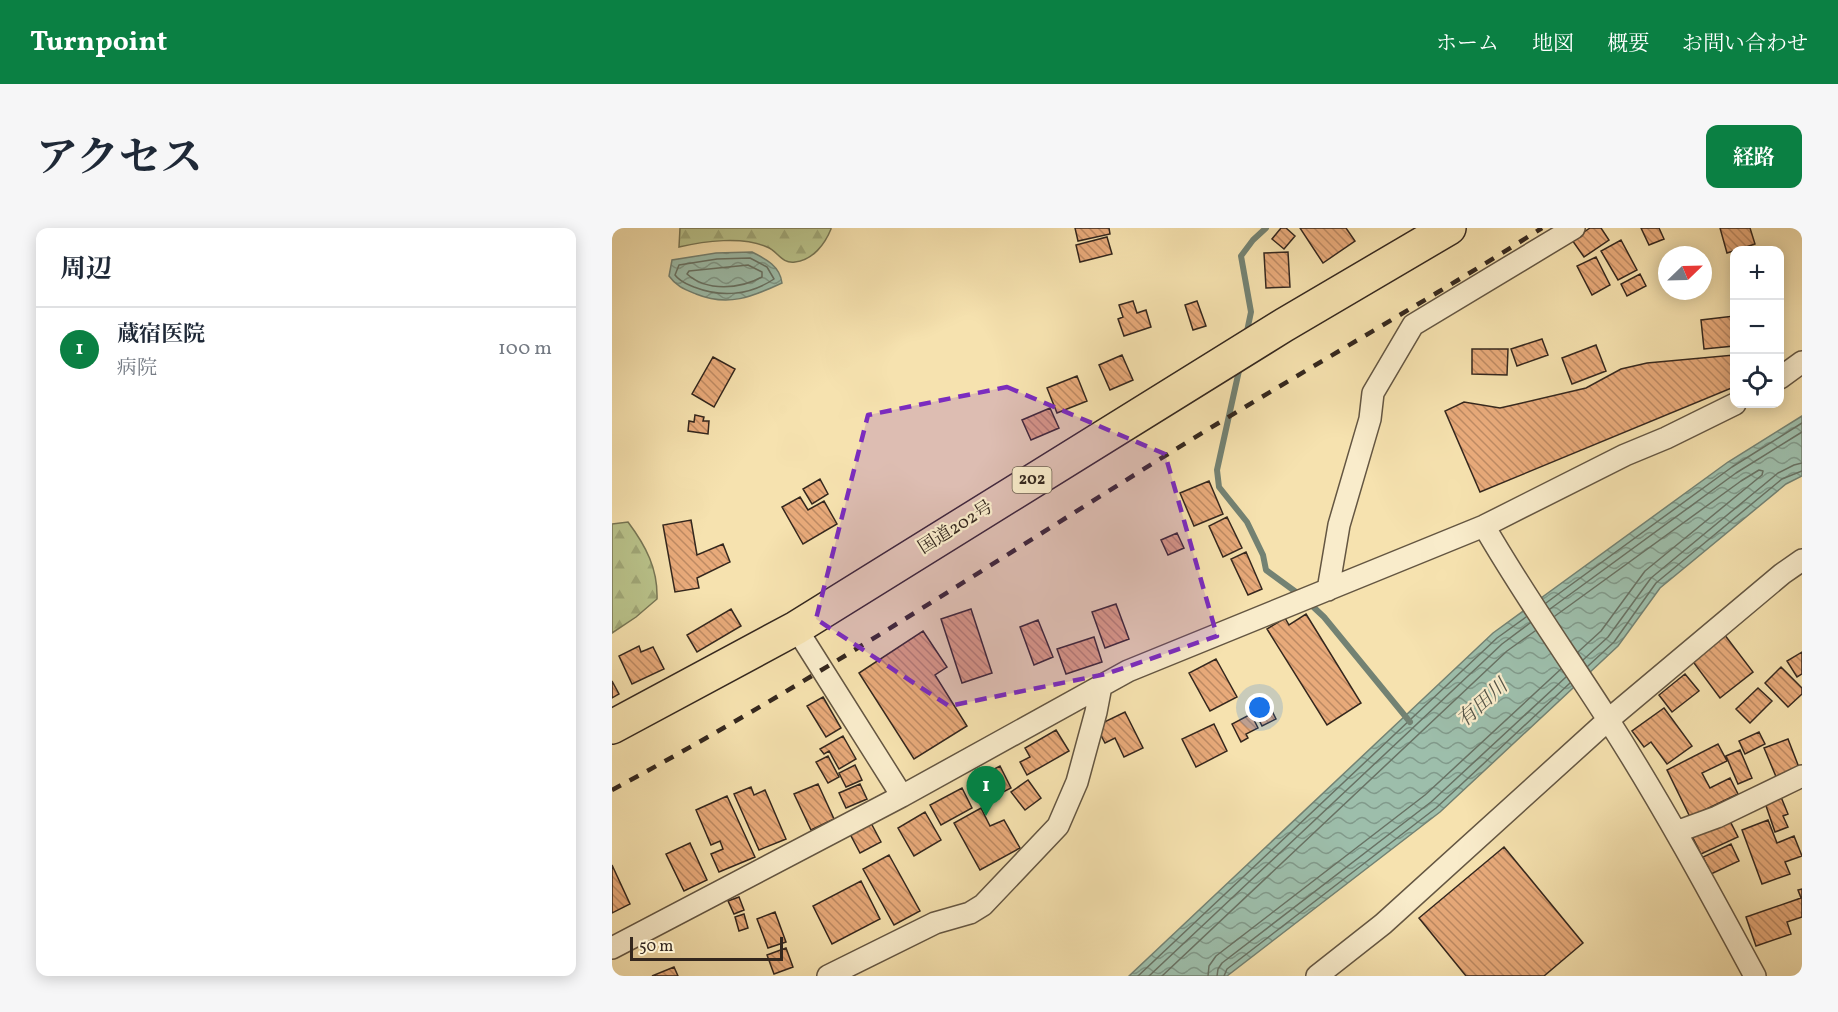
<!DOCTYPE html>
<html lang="ja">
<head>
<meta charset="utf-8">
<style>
	body { margin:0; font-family:Vollkorn,"Noto Serif JP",serif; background:#f6f6f7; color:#1f2937 }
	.controls { position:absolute; right:18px; top:18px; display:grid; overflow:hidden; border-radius:12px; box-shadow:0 3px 15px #0003 }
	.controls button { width:54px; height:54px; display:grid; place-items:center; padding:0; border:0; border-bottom:2px solid #e0e1e3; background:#fff; color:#1f2937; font:30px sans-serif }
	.compass { position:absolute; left:1046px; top:18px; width:54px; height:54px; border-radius:50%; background:#fff; box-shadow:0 3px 15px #0003; rotate:67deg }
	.scale { position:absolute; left:18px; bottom:15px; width:153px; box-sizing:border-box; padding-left:6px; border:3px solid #34271e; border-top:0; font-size:16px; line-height:21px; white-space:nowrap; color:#34271e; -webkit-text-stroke:4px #f9eccb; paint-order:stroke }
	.you { position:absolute; left:648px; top:480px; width:21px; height:21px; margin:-15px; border:4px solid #fff; border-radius:50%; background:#1a73e8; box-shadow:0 0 0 9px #1a73e833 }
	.badge { display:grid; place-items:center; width:39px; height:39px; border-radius:50%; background:#0b8043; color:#fff; font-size:20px; font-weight:700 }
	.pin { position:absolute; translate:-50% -50px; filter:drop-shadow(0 2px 3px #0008) }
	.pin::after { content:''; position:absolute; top:32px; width:21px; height:18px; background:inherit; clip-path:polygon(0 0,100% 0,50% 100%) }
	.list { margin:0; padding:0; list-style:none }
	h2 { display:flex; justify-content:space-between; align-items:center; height:78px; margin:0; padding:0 24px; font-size:26px }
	h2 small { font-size:20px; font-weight:400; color:#747a83 }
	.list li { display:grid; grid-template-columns:39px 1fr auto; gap:18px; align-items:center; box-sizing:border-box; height:84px; padding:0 24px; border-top:2px solid #e0e1e3 }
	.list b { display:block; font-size:22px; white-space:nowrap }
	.list p { margin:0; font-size:20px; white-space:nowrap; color:#747a83 }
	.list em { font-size:20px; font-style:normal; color:#747a83 }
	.icon { flex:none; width:33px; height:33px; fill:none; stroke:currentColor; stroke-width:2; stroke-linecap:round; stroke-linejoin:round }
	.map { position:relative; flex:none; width:1190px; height:748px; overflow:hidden; border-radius:12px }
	header { display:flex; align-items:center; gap:36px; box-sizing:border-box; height:84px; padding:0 30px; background:#0b8043; color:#fff }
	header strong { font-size:28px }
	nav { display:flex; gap:33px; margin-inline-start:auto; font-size:21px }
	.intro { display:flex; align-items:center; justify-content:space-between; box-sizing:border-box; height:144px; padding:0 36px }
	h1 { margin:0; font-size:42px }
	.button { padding:15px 27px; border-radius:12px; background:#0b8043; color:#fff; font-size:21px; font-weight:700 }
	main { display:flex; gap:36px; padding:0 36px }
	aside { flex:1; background:#fff; border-radius:12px; box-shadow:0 3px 15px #0003 }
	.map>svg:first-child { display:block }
	.forest { fill:url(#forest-firs); stroke:#777655; stroke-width:1.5 }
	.water { fill:url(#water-waves); stroke:#738273; stroke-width:1.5 }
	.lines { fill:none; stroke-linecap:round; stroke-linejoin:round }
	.shore { stroke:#687264; stroke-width:1.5 }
	.stream { stroke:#738273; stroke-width:6 }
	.building { fill:url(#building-back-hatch); stroke:#34271e; stroke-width:1.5 }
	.street-casing { stroke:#645642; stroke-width:24 }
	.highway-casing { stroke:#34271e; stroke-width:36 }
	.street { stroke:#f9eccb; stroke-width:21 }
	.highway { stroke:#f6e2af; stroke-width:33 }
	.rail { stroke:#34271e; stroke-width:4.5; stroke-dasharray:10 10; stroke-linecap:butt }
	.marked { fill:#7b2cbf; fill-opacity:0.2; stroke:#7b2cbf; stroke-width:4.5; stroke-dasharray:12 8; stroke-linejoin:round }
	.labels { text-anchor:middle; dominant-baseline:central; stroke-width:4.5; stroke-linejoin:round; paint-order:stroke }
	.shield { fill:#f9eccb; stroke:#6f6252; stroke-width:1.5 }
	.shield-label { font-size:16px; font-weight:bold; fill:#34271e }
	.street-label { font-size:18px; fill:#34271e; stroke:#f9eccb }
	.water-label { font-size:20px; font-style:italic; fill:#545448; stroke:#f9eccb }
</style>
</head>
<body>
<header>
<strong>Turnpoint</strong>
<nav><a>ホーム</a><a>地図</a><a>概要</a><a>お問い合わせ</a></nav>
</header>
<div class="intro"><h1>アクセス</h1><a class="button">経路</a></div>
<main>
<aside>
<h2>周辺<small></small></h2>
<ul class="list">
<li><span class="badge">1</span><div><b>蔵宿医院</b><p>病院</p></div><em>100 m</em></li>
</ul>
</aside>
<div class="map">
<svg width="1190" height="748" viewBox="0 0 1190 748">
	<defs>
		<pattern id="forest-firs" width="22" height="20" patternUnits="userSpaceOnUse" patternTransform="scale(1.5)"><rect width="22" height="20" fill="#bac48c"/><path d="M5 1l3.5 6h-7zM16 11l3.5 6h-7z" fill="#a0a878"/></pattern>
		<pattern id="water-waves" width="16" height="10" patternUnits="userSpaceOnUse" patternTransform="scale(1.5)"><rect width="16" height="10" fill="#9dbeab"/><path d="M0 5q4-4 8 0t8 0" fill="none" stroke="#819a8b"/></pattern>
		<pattern id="building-back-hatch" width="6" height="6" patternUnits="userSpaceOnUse" patternTransform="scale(1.5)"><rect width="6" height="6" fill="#e8aa7a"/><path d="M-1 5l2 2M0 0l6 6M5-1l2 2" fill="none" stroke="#bd8a63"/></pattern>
	</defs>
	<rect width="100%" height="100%" fill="#f6e2af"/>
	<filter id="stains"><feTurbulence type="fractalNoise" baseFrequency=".00333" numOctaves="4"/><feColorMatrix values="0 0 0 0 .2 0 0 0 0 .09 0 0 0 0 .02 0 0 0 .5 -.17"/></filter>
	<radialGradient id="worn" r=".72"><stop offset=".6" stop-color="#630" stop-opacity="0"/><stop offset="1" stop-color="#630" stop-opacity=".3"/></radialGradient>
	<path class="forest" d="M68,0h151v1c-6,15 -18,31 -36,33 -14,2 -17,-11 -28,-15 -24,-11 -63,-6 -88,0z
		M16,294c18,24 30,47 29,77l-21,18 -24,16v-109z"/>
	<path class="water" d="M140,24c14,7 28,14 30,31 -30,14 -54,24 -86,11 -12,-5 -20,-8 -27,-18l3,-16 44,-7z
		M1190,188v60l-16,8 -126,104 -42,58 -178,166 -213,164h-98l364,-343 235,-171z"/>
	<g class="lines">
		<path class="shore" d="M138,30l17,9 7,12c-24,16 -52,19 -80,8 -7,-3 -14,-5 -19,-12l4,-10 38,-6z
			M136,37l14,7v5c-22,12 -55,15 -75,-3l2,-3z
			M934,375l186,-136 70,-44
			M938,381l186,-136 66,-41
			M943,388l186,-135 18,-11 4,1 -1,4 -117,96 -44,60 -23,21
			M971,432l25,-23 43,-59 127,-105 16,-8 8,-2
			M976,438l26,-24 42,-59 126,-104 20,-8
			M526,748l359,-338 29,-21
			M537,748l353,-332 28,-21
			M550,748l345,-325 28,-20
			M596,748l1,-10 7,-10 209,-161 136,-126
			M605,748l1,-7 4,-6 209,-161 135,-125
			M612,748l3,-7 209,-161 134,-125"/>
		<path class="stream" d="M634,108l5,-24 -10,-56 12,-16 13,-12
			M628,138l-23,104 2,17 28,35 16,33 3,15 34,25
			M696,374l16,15 86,105"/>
	</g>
	<path class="building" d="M463,0h34l1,6 -32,7z
		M669,0h5l9,8 -11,13 -12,-10z
		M688,0h46l9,13 -32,22z
		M978,0h11l8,12 -25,17 -12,-17z
		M1029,0h18l5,11 -15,6z
		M1108,0h30l5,16 -28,9z
		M495,9l5,17 -32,8 -4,-17z
		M1009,12l16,30 -19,10 -17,-29z
		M676,24l2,35 -24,1 -2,-35z
		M984,29l14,28 -18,10 -15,-29z
		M1028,46l6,12 -19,10 -6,-12z
		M521,73l4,12 9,-3 5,17 -27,9 -6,-17 5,-2 -4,-12z
		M585,73l9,25 -13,4 -8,-25z
		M1122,88v30l-30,3 -3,-29z
		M930,111l6,16 -31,11 -6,-17z
		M984,117l10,26 -34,13 -10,-26z
		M860,121h36l-1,26 -35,-1z
		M510,127l11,25 -23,10 -11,-25z
		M1122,127v32l-254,105 -35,-81 19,-9 36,6 22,-5 64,-15 35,-19 26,-6z
		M101,129l22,12 -21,38 -22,-13z
		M465,148l10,25 -30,12 -10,-25z
		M438,180l9,20 -28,12 -9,-20z
		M83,187l9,2 -1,4h6l-1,13 -20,-3 1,-10 5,1z
		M208,251l8,15 -16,10 -9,-15z
		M597,253l14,33 -29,12 -14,-33z
		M188,269l8,13 16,-9 13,23 -34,20 -21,-37z
		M615,289l15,31 -19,9 -14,-31z
		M79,292l6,35 26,-11 7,18 -33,16 2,10 -24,4 -12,-67z
		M565,305l7,15 -16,7 -7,-15z
		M634,324l16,37 -14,6 -17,-36z
		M504,376l13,35 -24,9 -13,-36z
		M119,381l10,17 -44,26 -10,-17z
		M359,381l21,64 -30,10 -21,-64z
		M694,386l55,89 -34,22 -60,-96 18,-11 4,7z
		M426,392l15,37 -19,8 -14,-38z
		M311,403l24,36 -12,8 32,51 -53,33 -55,-86z
		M1112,406l29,38 -33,26 -29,-39z
		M482,409l8,25 -36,12 -9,-25z
		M27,418l2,6 12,-5 11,22 -32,15 -13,-28z
		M1190,424v22l-5,3 -10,-16z
		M604,431l21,38 -27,14 -21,-38z
		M1169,439l21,21v6l-14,13 -23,-24z
		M1073,446l14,17 -27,21 -13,-17z
		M0,453l7,13 -7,4z
		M1146,460l14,13 -22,22 -14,-14z
		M211,469l18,31 -15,9 -19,-31z
		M656,475l8,16 -14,7 -8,-16z
		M1052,480l28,38 -25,18 -16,-22 -7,5 -12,-16z
		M513,484l18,36 -19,9 -9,-19 -10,5 -9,-17z
		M639,486l7,14 -12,6 2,4 -7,4 -9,-18z
		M602,496l13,27 -31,16 -14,-28z
		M444,502l13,21 -42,24 -7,-13 10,-5 -5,-9z
		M1147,504l6,12 -20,10 -6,-13z
		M231,508l13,23 -17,10 -10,-18 -5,3 -4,-5z
		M1176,511l12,31 -23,9 -13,-31z
		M1106,516l9,17 -25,12 8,15 20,-10 8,16 -48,23 -23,-47z
		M1128,522l12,28 -14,6 -12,-28z
		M216,528l11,21 -11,6 -12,-21z
		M243,537l7,15 -16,7 -7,-14z
		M388,538l11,22 -27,14 -11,-22z
		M416,552l13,18 -16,12 -14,-18z
		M206,556l16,35 -23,11 -17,-36z
		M248,556l7,15 -21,9 -7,-15z
		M139,559l3,8 11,-5 21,49 -27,11 -25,-56z
		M350,560l10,20 -31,17 -11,-20z
		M115,568l28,61 -36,15 -8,-18 12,-5 -3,-8 -9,4 -15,-35z
		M1169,569l7,17 -5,2 5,11 -13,5 -10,-29z
		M369,580l9,18 14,-6 16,28 -40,22 -26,-47z
		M313,584l16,28 -27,16 -16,-28z
		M1116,589l10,20 -37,17 -10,-20z
		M1156,592l9,23 17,-7 8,20 -17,6 5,12 -28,10 -20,-54z
		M259,595l10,19 -21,11 -10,-19z
		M78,615l17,37 -23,11 -18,-37z
		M1119,616l8,17 -28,13 -8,-17z
		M892,619l79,96 -39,33h-78l-47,-58z
		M277,627l31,56 -26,14 -31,-56z
		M0,637l18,39 -18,9z
		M249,653l19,38 -48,25 -19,-38z
		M1190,661v28l-15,5 4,12 -35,12 -10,-29 55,-19 -3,-8z
		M127,669l5,13 -10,4 -6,-13z
		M163,684l11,30 -18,6 -11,-29z
		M132,686l4,14 -9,3 -4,-14z
		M174,720l7,19 -19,7 -7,-19z
		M62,739l4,9h-26z"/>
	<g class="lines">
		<defs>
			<path id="street" d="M1168,150l22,-16
				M872,298c38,66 82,128 123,192 54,84 101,171 148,258
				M716,362l11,-65 31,-106 3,-26 40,-68 161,-97
				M184,400l106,168
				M1064,604l41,-15 85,-41
				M0,720l290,-152 226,-125 356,-145 141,-71 41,-17 69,-34
				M216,748l107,-53 35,-10 13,-8 75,-79 19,-44 19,-70 5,-26
				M705,748l66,-52 225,-204 174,-146 20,-14"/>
			<path id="highway" d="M0,499l184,-99 488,-303 165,-97"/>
		</defs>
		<use href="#street" class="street-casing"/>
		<use href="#highway" class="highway-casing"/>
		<use href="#street" class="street"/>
		<use href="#highway" class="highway"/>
		<path class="rail" d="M0,562c191,-102 372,-222 556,-336 124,-77 251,-148 374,-226"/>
	</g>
	<path class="marked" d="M395,159l158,67 52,182 -111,38 -157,32 -133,-87 52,-204z"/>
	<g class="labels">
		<rect class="shield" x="400.5" y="239" width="39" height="26" rx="4.5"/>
		<g class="shield-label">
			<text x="420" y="252">202</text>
		</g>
		<g class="street-label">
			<text transform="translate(344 300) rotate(-32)">国道202号</text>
		</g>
		<g class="water-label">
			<text transform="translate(871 476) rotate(-42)">有田川</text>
		</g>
	</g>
	<rect width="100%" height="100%" filter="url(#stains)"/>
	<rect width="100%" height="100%" fill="url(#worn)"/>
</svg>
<div class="controls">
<button>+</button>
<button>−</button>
<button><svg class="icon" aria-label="locate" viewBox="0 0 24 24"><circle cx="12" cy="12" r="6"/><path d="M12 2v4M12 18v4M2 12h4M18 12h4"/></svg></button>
</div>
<svg class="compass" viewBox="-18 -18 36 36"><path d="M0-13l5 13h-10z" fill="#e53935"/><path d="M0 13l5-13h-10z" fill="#747a83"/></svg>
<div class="scale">50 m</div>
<div class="you"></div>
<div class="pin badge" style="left:374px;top:588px">1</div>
</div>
</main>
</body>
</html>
